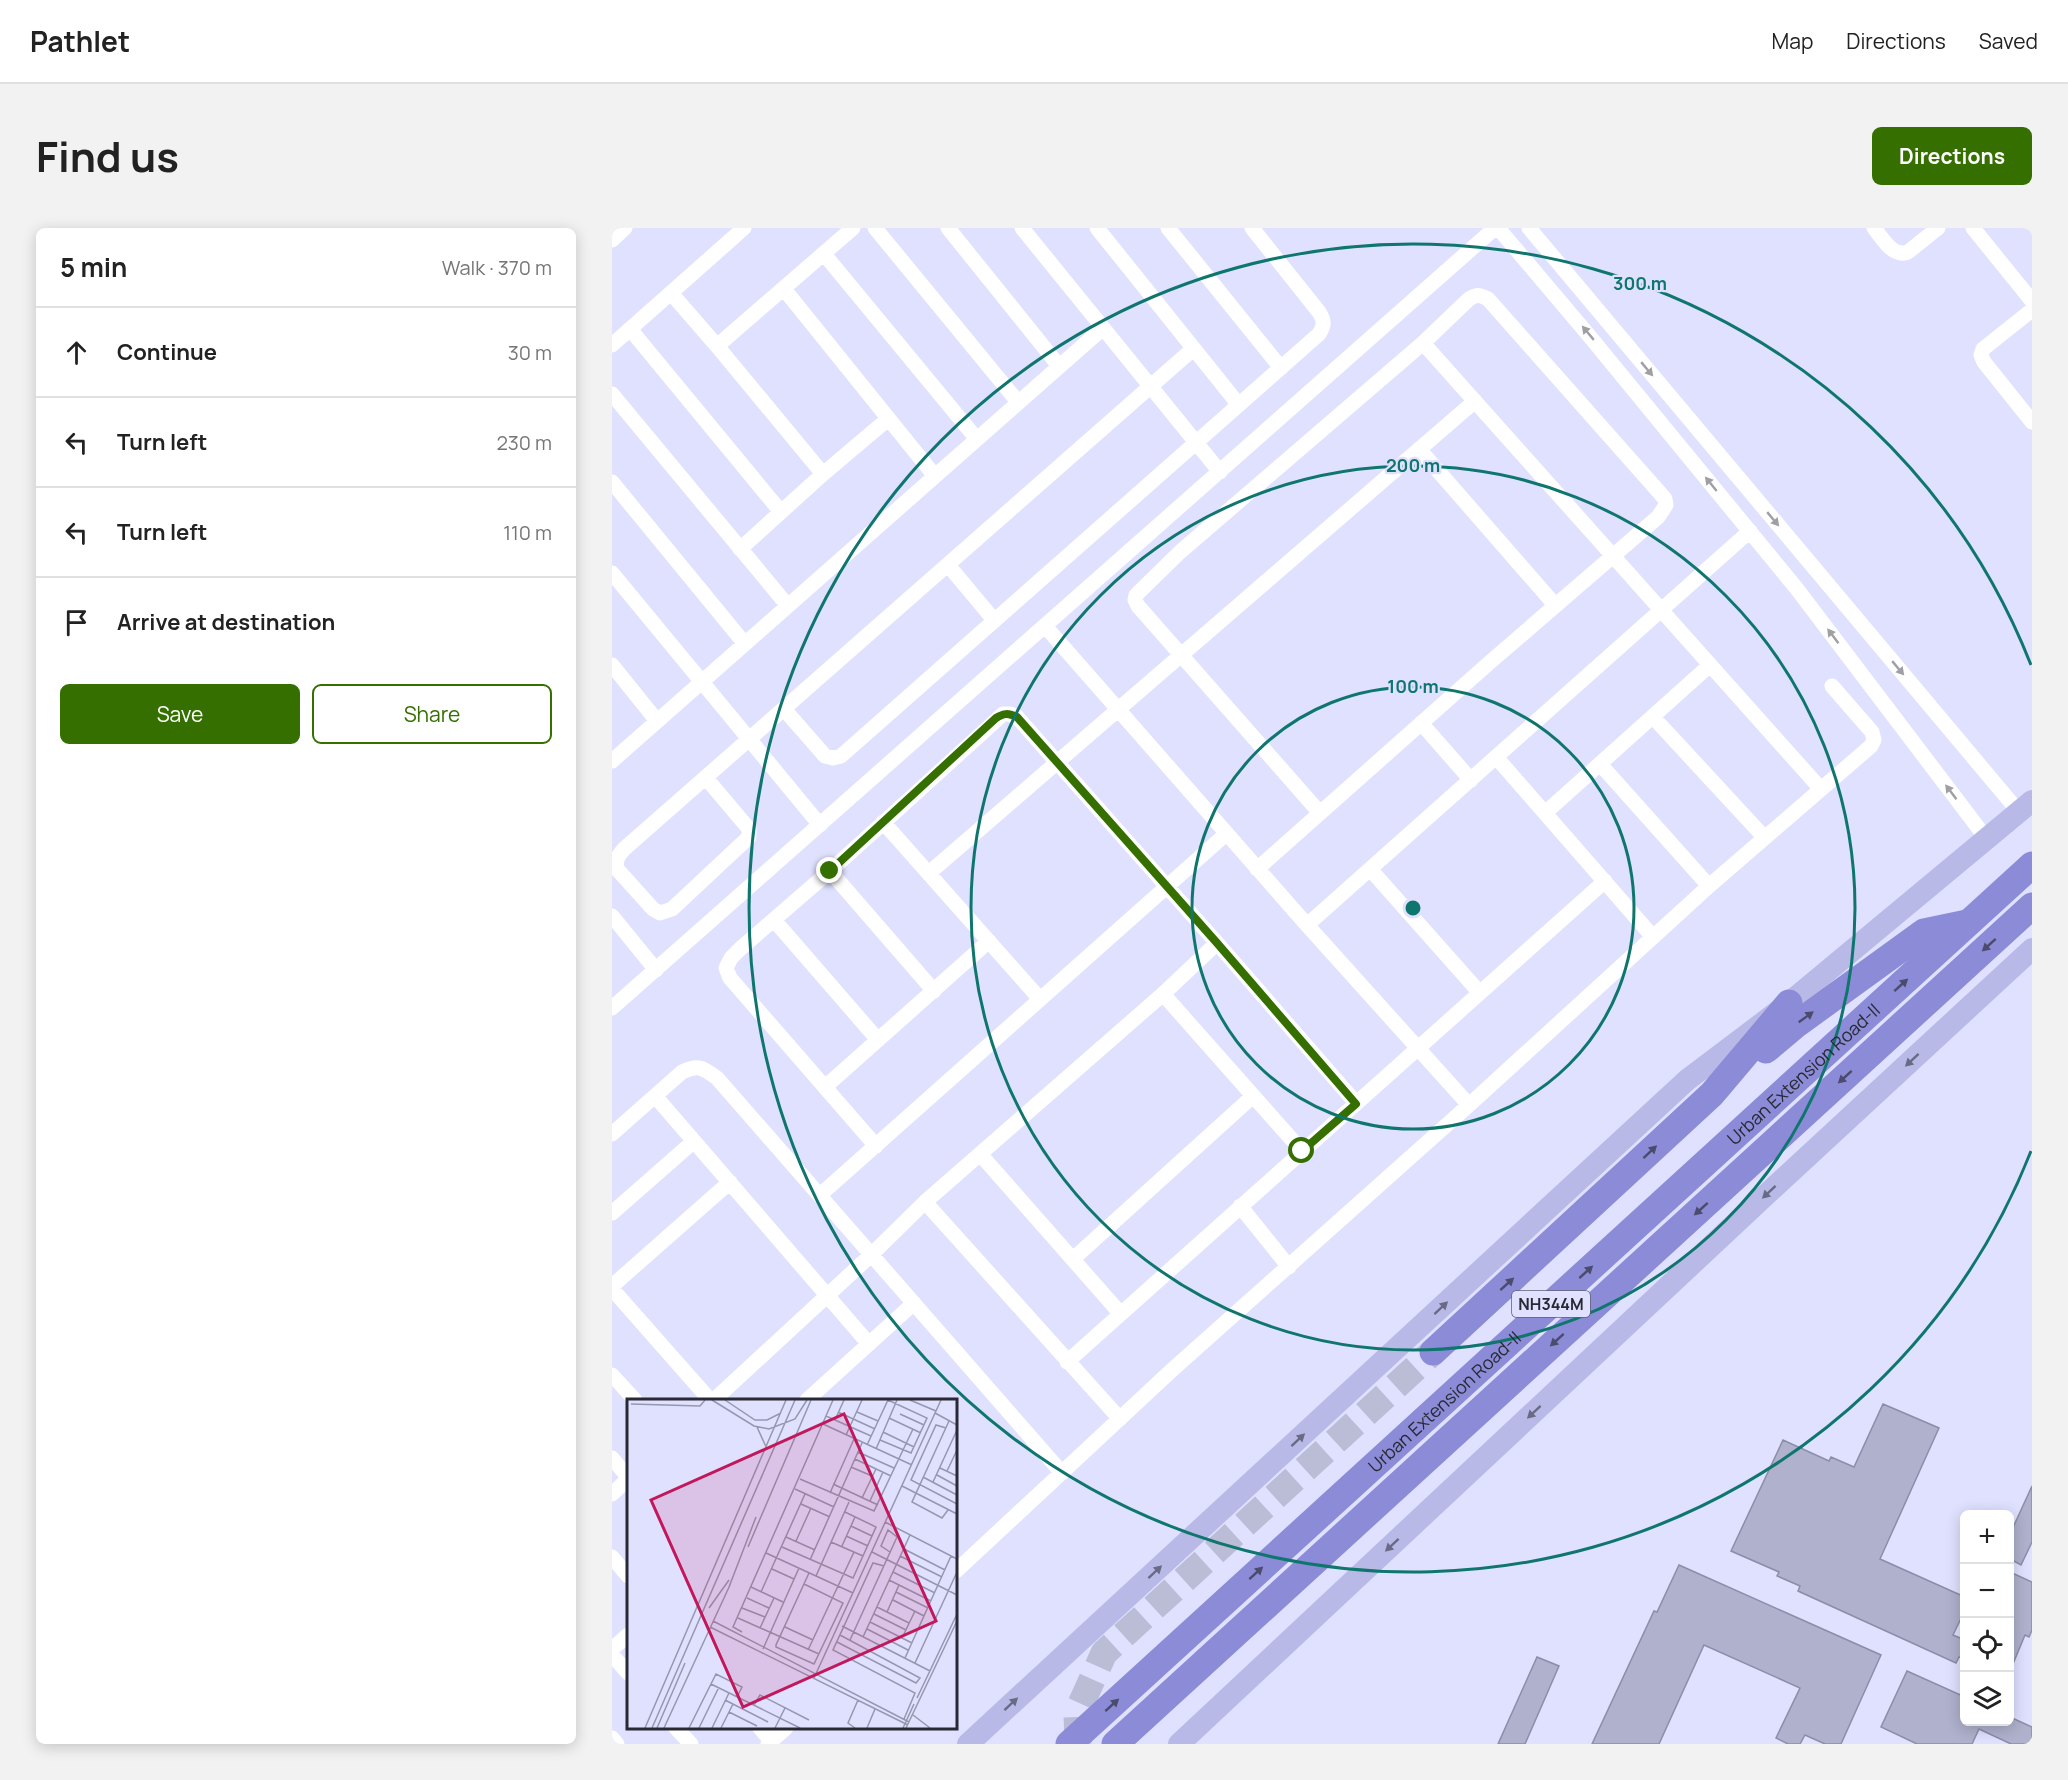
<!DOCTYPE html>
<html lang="en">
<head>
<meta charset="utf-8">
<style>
	body { margin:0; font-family:Manrope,sans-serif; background:#f2f2f2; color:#222 }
	.controls { position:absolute; right:18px; bottom:18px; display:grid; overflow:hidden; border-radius:9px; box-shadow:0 3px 15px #0003 }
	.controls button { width:54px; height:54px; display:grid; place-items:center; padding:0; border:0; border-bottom:2px solid #e0e0e0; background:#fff; color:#222; font:30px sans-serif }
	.stop { position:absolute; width:18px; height:18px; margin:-14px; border:4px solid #346f00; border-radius:50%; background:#fff }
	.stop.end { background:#346f00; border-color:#fff; box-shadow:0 2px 6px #0008 }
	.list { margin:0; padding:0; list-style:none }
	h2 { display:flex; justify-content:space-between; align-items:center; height:78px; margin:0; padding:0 24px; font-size:26px }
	h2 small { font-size:20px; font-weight:400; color:#767676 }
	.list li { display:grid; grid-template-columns:39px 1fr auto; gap:18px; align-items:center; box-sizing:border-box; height:90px; padding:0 24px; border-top:2px solid #e0e0e0 }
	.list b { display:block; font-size:22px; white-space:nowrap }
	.list em { font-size:20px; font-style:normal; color:#767676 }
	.actions { display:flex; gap:12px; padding:18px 24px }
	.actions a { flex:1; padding:14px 0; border:2px solid #346f00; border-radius:9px; text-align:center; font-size:21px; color:#346f00 }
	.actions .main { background:#346f00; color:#fff }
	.icon { flex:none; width:33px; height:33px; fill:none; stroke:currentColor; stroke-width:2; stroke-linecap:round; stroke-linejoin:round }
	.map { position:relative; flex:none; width:1420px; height:1516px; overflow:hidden; border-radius:9px }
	header { display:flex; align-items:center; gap:36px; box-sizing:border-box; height:84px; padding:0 30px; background:#fff; border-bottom:2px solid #e0e0e0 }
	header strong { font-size:28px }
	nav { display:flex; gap:33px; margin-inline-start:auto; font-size:21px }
	.intro { display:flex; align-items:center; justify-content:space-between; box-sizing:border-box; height:144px; padding:0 36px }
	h1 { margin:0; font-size:42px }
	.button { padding:15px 27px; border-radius:9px; background:#346f00; color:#fff; font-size:21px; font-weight:700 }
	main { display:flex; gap:36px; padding:0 36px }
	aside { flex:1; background:#fff; border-radius:9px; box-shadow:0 3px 15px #0003 }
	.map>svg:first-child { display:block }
	.building { fill:#afb1cd; stroke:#8c8da9; stroke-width:1.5 }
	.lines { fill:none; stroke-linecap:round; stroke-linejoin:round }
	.highway-tunnel { stroke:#bbbcd6; stroke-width:27; stroke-dasharray:27 14; stroke-linecap:butt }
	.street { stroke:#fff; stroke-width:15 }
	.primary { stroke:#b9b9e7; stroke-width:22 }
	.highway { stroke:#8b8bd7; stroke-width:27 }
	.oneway { fill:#9f9fa4 }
	.oneway2 { fill:#4b4b6d }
	.oneway3 { fill:#6a6a85 }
	.route { stroke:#346f00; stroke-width:8 }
	.ring { fill:none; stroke:#0f766e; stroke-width:3 }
	.labels { text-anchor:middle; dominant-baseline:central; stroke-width:4.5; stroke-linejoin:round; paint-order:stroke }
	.shield { fill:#dfe1ff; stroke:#606071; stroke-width:1.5 }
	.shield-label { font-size:16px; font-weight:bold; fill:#292934 }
	.street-label { font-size:18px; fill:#292934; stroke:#dfe1ff }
	.inset-road { fill:none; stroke:#9697ae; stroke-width:1.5 }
	.view { fill:#c2185b; fill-opacity:0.15; stroke:#c2185b; stroke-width:3 }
	.inset-edge { fill:none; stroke:#292934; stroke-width:3 }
	.centre { fill:#0f766e; stroke:#dfe1ff; stroke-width:3 }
	.ring-label { font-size:18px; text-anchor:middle; font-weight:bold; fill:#0f766e; stroke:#dfe1ff; stroke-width:4.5; stroke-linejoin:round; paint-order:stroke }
</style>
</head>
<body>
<header>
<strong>Pathlet</strong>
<nav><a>Map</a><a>Directions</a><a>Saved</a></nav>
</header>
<div class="intro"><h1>Find us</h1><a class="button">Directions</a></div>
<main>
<aside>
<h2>5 min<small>Walk · 370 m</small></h2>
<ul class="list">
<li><svg class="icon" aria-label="ahead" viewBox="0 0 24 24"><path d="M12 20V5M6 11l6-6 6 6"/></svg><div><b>Continue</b></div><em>30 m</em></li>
<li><svg class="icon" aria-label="left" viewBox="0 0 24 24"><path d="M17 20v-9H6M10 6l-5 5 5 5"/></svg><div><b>Turn left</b></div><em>230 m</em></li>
<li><svg class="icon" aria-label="left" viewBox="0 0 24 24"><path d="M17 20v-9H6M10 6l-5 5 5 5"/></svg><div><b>Turn left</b></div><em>110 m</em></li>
<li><svg class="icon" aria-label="arrive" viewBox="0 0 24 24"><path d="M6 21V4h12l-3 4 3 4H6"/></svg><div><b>Arrive at destination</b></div></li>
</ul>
<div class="actions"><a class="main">Save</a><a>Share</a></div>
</aside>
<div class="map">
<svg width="1420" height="1516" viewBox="0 0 1420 1516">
	<rect width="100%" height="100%" fill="#dfe1ff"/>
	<path class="building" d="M1271,1176l56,24 -59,131 85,38v13l-12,25 12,5v19l-6,-2 -3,6 -158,-72 2,-5 -23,-10 2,-4 -48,-21 52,-111 46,21 2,-4 23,10z
		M1420,1258v56l-11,23 -11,-6v-25z
		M1067,1337l202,90 -40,89h-16l-20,-9 -5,9h-12l-12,-6 24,-50 -96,-43 -45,99h-67l62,-133 3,1z
		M1398,1344l22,10v48l-3,7 -4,-2 -15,36z
		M925,1429l22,9 -13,30 -21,48h-27z
		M1295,1443l58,26v25h45v-5l22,10v17h-21l-32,-15 -7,15h-55l-36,-17z"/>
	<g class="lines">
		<path class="highway-tunnel" d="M466,1516l-1,-31 27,-60 329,-301"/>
		<path class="street" d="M263,0l143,174
			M336,0l111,138
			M410,0l198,244
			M485,0l142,177
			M556,0l113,140
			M886,0l93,110 206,251 189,249
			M917,0l490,584
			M1262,0c9,11 19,30 34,24l30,-24
			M1361,0l59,73
			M0,12l13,-12
			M212,26l152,184
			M172,61l150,186
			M59,65l46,53 106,128
			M1420,82l-49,39 -2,6 3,7 48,60
			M18,101l151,183
			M811,115l397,445
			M0,117l132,-117
			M105,118l136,-118
			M0,166l176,212
			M807,221l136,156
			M0,254l133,162
			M128,321l83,-75 65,-55
			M336,337l46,55
			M0,345l208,252
			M433,398l262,299 162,180
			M0,437l45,56
			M172,481l41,47 8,2 8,-2 478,-422c6,-9 5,-14 0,-22l-67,-84
			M1041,489l111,120
			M809,495l50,57
			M884,529l157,180
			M0,533l491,-433
			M988,536l109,122
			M94,550l43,51v8l-77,72 -12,4 -7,-4 -36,-40c-2,-9 1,-13 7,-20l569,-500
			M933,585l165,-148
			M271,594l157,177
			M645,641l232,-206 169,-146 8,-12 -1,-6 -6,-7 -171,-193c-7,-4 -11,-5 -19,0l-46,44 -243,209 -44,43 -1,5 3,6 182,207
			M758,641l110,124
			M218,643l104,120
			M317,645l546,-472
			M0,688l44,54
			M162,692l104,120
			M695,697l443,-394
			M551,766l139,157
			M0,780l883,-780
			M213,859l164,-146
			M43,868l214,248
			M0,906l70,-62c17,-8 21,-4 35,6l345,395
			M264,918l-146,-168 -4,-10 5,-10 9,-9 90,-78 173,-157h7l7,3 200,226 139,160
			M368,926l140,159
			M208,967l406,-361
			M313,974l195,217
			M628,978l49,61
			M0,985l82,-72
			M461,1031l180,-163
			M0,1058l118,-104
			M0,1061l98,111
			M455,1134l538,-481
			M0,1147l23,25
			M102,1172l157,-145 54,-53 238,-208 54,-51
			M195,1172l107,-97
			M0,1230l16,19
			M0,1266l16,-15
			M0,1329l16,19
			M344,1343l216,-201 297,-265 240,-219 162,-140 3,-6 -2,-8 -40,-46
			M0,1421l16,-14
			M0,1427l16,18
			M64,1500l15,16
			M148,1500l11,13
			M0,1510l5,6
			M156,1516l18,-16"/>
		<path class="primary" d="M356,1516l719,-664 102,-77 243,-202
			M567,1516l590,-552 263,-243"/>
		<g class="highway">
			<path d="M1154,822l31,-26 127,-92 43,-9"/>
			<path d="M821,1124l279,-258 77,-91"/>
			<path id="s1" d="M457,1516l963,-879"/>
			<path d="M503,1516l917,-838"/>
		</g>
	</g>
	<defs><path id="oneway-solid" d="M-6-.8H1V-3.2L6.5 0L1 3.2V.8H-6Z" transform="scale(1.5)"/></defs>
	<g class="oneway">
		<use href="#oneway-solid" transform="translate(976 105) rotate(-130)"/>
		<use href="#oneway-solid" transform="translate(1035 141) rotate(50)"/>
		<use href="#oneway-solid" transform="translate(1099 256) rotate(-129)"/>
		<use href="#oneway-solid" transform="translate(1161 291) rotate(50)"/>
		<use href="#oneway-solid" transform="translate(1221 408) rotate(-127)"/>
		<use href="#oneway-solid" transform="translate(1286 440) rotate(50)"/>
		<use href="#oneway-solid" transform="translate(1339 564) rotate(-127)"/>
	</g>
	<g class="oneway2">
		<use href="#oneway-solid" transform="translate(1377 717) rotate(138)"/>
		<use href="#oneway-solid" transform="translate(1289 757) rotate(-42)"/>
		<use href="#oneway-solid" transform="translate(1194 789) rotate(-36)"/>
		<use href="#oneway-solid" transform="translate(1233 849) rotate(138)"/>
		<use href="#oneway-solid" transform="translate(1038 924) rotate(-43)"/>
		<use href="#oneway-solid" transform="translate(1089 981) rotate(138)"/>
		<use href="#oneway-solid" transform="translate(974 1044) rotate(-42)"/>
		<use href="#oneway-solid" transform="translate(895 1056) rotate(-42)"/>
		<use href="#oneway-solid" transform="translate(945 1112) rotate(138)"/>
		<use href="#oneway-solid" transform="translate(644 1345) rotate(-42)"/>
		<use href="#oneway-solid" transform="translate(500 1477) rotate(-42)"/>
	</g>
	<g class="oneway3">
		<use href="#oneway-solid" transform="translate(1300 832) rotate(137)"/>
		<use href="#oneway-solid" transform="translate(1157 964) rotate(137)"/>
		<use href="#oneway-solid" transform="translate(829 1080) rotate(-43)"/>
		<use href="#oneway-solid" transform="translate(922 1184) rotate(137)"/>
		<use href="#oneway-solid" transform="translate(686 1212) rotate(-43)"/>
		<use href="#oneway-solid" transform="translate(780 1317) rotate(137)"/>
		<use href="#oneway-solid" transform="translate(543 1344) rotate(-43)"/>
		<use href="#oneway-solid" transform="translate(399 1476) rotate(-43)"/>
	</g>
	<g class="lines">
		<path class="route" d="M218,643l166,-153c8,-5 12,-5 21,-1l200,226 139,161 -54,47"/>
	</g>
	<g class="ring">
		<circle cx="801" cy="680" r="221"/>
		<circle cx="801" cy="680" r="442"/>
		<path d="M1419 923A664 664 0 1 1 1419 437"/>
	</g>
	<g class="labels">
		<rect class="shield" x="900" y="1063" width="78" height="26" rx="4.5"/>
		<g class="shield-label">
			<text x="939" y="1076">NH344M</text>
		</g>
		<g class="street-label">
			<text stroke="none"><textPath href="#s1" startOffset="994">Urban Extension Road-II</textPath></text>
			<text stroke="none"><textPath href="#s1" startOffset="508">Urban Extension Road-II</textPath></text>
		</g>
	</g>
	<g transform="translate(15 1171)">
		<rect width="330" height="330" fill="#dfe1ff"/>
		<path class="inset-road" d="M85,1l42,26 15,3 26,-10 12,-19M98,1l30,20h12l14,-7M283,1l26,11M4,5l69,2 5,-6M211,13l37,17M230,13l21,9M308,14l22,12M273,15l24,11M199,17l45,20M262,19l32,15M208,21l9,-20M196,25l89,41M130,28l10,22M319,29l-10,-3 -25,55 46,24M256,33l31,15M219,36l16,-35M240,46l21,-45 39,18 -16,35 -31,-13M249,50l21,-49M231,53l36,16M228,60l36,17M224,68l21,9M313,69l17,8M320,72l10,-21M310,76l20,11M296,78l34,18M173,80l74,32 39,-82M306,83l24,-52M206,85l45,21M275,87l55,28M168,90l39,18M203,94l24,-54M235,99l14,-29M243,102l13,-29M174,105l29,13M321,111l-6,8 -30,-16 37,-81M258,123l72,37M224,127l21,10M219,137l22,10M159,138l29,13M169,142l15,-33M204,143l32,14M215,147l13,-29M121,148l63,-147M155,148l71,31 23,-51 -31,-15M277,150l41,21M245,153l85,43M139,154l87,40M273,157l42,21M183,161l52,-117M257,167l-11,-3 -40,87 82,43 -11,26M145,170l22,10M266,173l42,21M189,177l33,-74M262,181l42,21M177,185l39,19 -29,61 -38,-17v-2l33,-72M102,188l27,-70M124,188l32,15M134,193l44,-98M269,193l32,16M120,199l22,10M266,201l31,16M250,208l32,16M82,209l20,-28M115,209l23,9M260,213l12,-27M247,215l32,16M111,219l81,36M86,222l196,101M243,223l42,21M215,227l88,45M83,228l198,98M158,228l28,13M133,229l14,-30M240,230l41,21M115,233l-9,-5 100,-227M236,238l47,-102M275,239l13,-27M223,241l47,-103 -9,-7 -7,16 9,6M210,243l79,41 4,-5 -80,-43M136,250l36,-81M181,251l46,-98M278,259l46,-102M288,264l42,-91M187,279l127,-278M84,285l89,44M290,299l40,-84M98,301l43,22M127,306l6,-10 49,25M102,313l28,14M286,316l17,13M18,329l141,-328M25,329l143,-328M30,329l28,-65M37,329l66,-143M62,329l27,-54 26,13 -5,10M72,329l20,-41M85,329l17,-35M94,329l12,-24M148,329l10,-20M228,329l-7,-5 10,-23M240,329l8,-19M276,329l11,-24M279,329l51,-107"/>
		<path class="view" d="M217,15l92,207 -193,86 -92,-207z"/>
		<rect width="330" height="330" class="inset-edge"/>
	</g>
	<circle cx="801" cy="680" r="9" class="centre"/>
	<g class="ring-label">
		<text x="1028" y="62">300 m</text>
		<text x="801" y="244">200 m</text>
		<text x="801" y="465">100 m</text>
	</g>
</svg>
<div class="controls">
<button>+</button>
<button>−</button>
<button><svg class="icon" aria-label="locate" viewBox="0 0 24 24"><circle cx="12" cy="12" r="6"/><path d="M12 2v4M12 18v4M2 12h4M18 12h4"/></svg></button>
<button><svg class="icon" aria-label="layers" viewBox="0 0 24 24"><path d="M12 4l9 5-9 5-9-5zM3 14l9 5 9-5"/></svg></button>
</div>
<div class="stop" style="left:690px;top:923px"></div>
<div class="stop end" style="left:218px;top:643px"></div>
</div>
</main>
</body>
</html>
